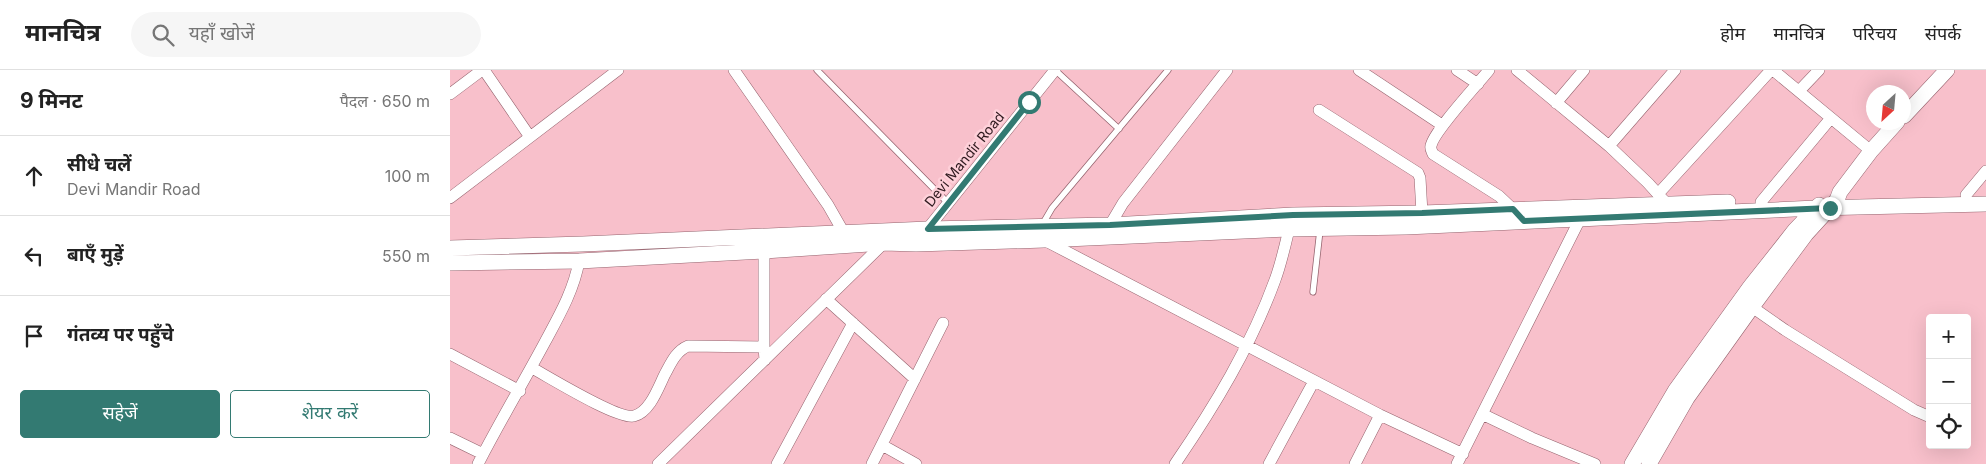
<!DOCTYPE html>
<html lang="hi">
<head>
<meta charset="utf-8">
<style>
	body { margin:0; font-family:Inter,"Noto Sans Devanagari",sans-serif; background:#f6f6f6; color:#222 }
	.controls { position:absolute; right:15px; bottom:15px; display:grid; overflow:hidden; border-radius:5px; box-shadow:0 5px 20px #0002 }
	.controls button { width:45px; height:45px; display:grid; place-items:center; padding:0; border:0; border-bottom:1px solid #e0e0e0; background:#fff; color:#222; font:25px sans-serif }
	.compass { position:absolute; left:1416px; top:15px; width:45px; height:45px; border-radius:50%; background:#fff; box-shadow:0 5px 20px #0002; rotate:206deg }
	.stop { position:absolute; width:15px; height:15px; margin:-11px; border:4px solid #337a72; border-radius:50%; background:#fff }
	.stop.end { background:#337a72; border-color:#fff; box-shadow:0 1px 5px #0008 }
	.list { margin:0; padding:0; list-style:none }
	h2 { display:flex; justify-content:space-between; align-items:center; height:65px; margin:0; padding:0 20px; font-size:21px }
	h2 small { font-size:16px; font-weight:400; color:#767676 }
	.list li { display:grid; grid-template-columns:32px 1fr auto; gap:15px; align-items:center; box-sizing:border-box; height:80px; padding:0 20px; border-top:1px solid #e0e0e0 }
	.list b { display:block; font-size:19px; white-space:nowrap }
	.list p { margin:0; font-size:16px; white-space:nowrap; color:#767676 }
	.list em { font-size:16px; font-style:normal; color:#767676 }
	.actions { display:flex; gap:10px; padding:15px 20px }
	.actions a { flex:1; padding:11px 0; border:1px solid #337a72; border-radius:5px; text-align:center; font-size:18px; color:#337a72 }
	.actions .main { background:#337a72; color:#fff }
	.icon { flex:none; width:28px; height:28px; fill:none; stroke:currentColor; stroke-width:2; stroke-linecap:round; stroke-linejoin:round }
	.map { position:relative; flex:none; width:1536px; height:394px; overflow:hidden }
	header { display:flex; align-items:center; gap:30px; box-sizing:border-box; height:70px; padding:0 25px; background:#fff; border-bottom:1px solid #e0e0e0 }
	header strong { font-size:24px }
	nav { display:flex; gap:28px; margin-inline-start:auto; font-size:18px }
	.search { width:350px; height:45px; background:#f6f6f6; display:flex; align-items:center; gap:12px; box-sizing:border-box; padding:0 18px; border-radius:28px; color:#767676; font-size:19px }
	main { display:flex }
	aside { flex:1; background:#fff }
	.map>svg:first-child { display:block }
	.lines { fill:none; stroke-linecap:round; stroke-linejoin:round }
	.lane-casing { stroke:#95636e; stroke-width:7 }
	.street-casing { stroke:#95636e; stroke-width:12 }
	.secondary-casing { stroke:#95636e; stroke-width:16 }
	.lane { stroke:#fff; stroke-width:5.5 }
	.street { stroke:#fff; stroke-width:11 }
	.secondary { stroke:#fff; stroke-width:15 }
	.route { stroke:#337a72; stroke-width:6 }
	.labels { text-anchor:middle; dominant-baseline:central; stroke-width:5; stroke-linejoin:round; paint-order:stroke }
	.street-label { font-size:14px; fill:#2e191e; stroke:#fed0d9 }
</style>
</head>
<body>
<header>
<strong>मानचित्र</strong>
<div class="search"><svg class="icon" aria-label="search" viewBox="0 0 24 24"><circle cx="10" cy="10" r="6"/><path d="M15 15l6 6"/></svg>यहाँ खोजें</div>
<nav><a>होम</a><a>मानचित्र</a><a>परिचय</a><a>संपर्क</a></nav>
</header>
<main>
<aside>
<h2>9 मिनट<small>पैदल · 650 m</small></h2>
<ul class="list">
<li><svg class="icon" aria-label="ahead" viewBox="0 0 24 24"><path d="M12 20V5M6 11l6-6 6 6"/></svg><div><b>सीधे चलें</b><p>Devi Mandir Road</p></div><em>100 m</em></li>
<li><svg class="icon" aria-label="left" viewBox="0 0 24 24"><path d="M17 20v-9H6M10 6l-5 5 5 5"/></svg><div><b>बाएँ मुड़ें</b></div><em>550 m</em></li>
<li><svg class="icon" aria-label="arrive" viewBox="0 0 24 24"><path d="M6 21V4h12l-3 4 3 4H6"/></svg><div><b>गंतव्य पर पहुँचे</b></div></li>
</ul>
<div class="actions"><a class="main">सहेजें</a><a>शेयर करें</a></div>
</aside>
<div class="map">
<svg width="1536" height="394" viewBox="0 0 1536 394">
	<rect width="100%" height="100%" fill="#f8c0cb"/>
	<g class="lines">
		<defs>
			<path id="lane" d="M367,0l131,133
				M605,0l64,59
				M592,155l10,-17 116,-138
				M863,222l7,-62"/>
			<path id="street" d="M34,0l46,67
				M284,0l94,135 16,28
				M909,0l83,55
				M1007,0l21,14
				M1039,0c-11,14 -56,62 -58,76 -1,3 1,5 2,8l66,42 17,16
				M1067,0l92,76 39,37 18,20
				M1323,0l98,81
				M1349,21l20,-21
				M0,24l32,-24
				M1106,33l28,-33
				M869,40l99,63 2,5 2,35
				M1159,76l66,-76
				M1208,124l113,-124
				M1516,125l20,-24
				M0,128l168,-128
				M1311,132l70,-84
				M660,155l13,-22 104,-133
				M475,162l130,-162
				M594,170l336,175 83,39
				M376,229l89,80
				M1302,237l33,23 129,80 16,7
				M314,277v-96
				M0,284l70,37
				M82,298c17,9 86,52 102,48 16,-4 24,-28 31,-42 6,-11 11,-23 23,-28l76,1 1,13
				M1032,344l50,24 63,26
				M0,368l33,16
				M432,375l34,19
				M28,394c21,-41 45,-81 67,-122 14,-26 29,-52 34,-81
				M208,394l228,-223
				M327,394l76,-141
				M422,394l71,-141
				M725,394c39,-57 76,-118 100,-184 6,-16 10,-34 14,-51
				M819,394l45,-83
				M905,394l25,-49
				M1007,394l123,-245"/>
			<path id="secondary" d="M1454,46l43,-46
				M0,178l133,-4 345,-15 182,-4 183,-10 129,-2 306,-11
				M0,193l129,-2 185,-10 120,-8 32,1 128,-4 245,-11 117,-2 410,-19 170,-4
				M1182,394l43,-73 75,-104 45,-57 24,-25
				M1199,394l38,-66 65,-91 54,-73 31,-34 3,-8 31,-41 26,-29"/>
		</defs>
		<use href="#lane" class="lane-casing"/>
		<use href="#street" class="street-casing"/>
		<use href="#secondary" class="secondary-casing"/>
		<use href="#lane" class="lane"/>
		<use href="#street" class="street"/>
		<use href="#secondary" class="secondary"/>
	</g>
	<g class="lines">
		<path class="route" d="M579,32l-101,127 182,-4 183,-10 129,-2 91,-4 11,12 306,-13"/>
	</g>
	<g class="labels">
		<g class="street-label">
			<text transform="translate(514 89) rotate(-51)">Devi Mandir Road</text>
		</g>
	</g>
</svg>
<div class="controls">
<button>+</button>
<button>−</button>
<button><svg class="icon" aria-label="locate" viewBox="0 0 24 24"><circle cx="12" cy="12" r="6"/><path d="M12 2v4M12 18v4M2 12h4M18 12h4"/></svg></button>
</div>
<svg class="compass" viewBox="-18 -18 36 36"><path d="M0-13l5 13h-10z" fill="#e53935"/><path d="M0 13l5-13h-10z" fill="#767676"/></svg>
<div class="stop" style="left:579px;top:32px"></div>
<div class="stop end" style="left:1380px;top:138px"></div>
</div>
</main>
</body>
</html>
